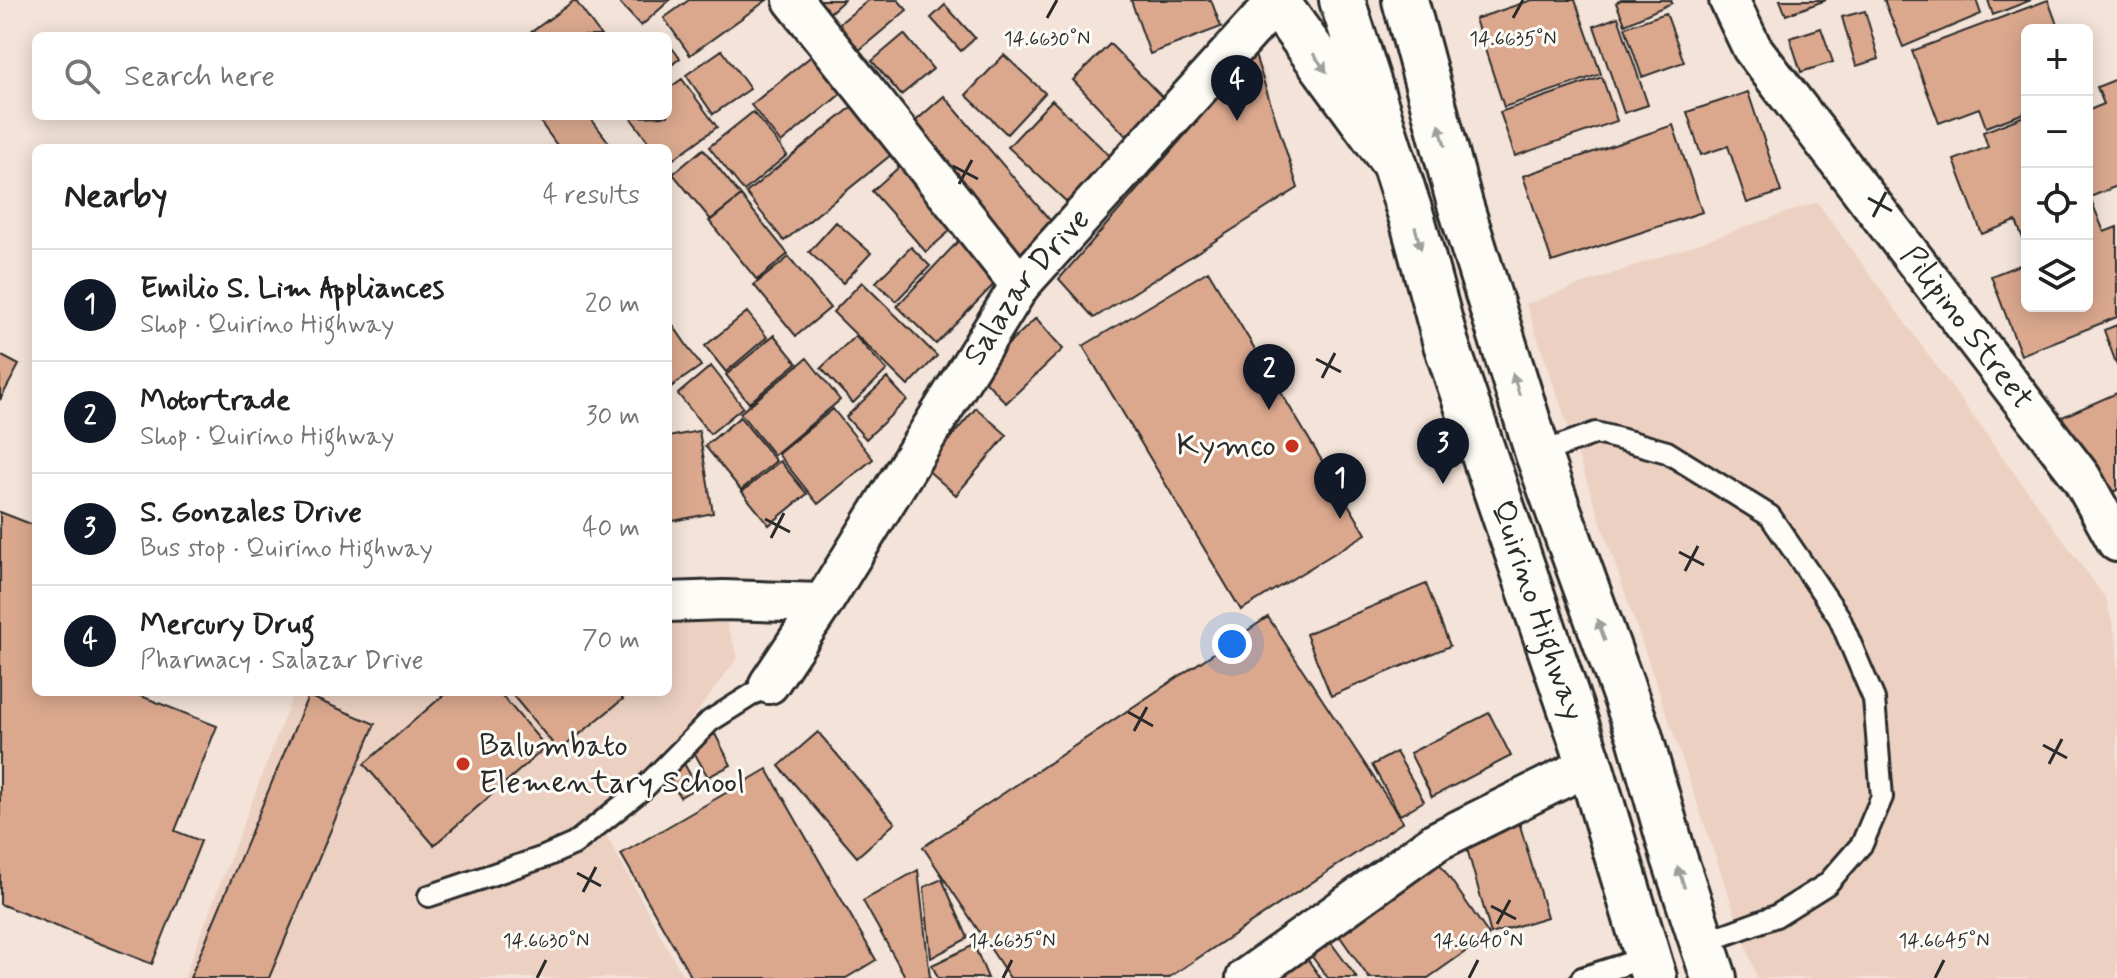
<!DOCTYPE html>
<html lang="en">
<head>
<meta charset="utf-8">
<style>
	body { margin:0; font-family:Mynerve,sans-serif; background:#f2f2f2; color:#222 }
	.controls { position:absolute; right:24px; top:24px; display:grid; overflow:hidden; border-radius:12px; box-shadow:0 4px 20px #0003 }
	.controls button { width:72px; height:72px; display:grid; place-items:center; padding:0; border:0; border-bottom:2px solid #e0e0e0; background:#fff; color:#222; font:40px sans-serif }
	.you { position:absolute; left:1232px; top:644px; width:28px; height:28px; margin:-20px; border:6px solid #fff; border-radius:50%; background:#1a73e8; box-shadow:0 0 0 12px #1a73e833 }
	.badge { display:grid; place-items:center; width:52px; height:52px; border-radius:50%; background:#111827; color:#fff; font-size:26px; font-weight:700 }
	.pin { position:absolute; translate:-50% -66px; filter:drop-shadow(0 2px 4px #0008) }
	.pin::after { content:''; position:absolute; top:42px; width:28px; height:24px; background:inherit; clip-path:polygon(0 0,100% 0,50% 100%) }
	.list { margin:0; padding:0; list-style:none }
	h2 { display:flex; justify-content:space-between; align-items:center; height:104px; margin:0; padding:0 32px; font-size:34px }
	h2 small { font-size:26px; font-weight:400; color:#767676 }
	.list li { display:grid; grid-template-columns:52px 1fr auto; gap:24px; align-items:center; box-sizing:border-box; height:112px; padding:0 32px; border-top:2px solid #e0e0e0 }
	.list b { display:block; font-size:30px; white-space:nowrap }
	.list p { margin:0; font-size:26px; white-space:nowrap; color:#767676 }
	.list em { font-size:26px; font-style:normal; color:#767676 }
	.icon { flex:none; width:44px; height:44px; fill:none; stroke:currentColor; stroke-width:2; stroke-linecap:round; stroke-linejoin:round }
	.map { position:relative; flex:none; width:2117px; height:978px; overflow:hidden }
	.search { position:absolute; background:#fff; box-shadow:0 4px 20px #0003; left:32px; top:32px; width:640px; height:88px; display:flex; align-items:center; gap:20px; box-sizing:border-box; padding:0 28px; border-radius:12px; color:#767676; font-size:30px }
	.panel { position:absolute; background:#fff; box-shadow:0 4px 20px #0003; left:32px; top:144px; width:640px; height:552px; border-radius:12px }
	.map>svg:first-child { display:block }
	.built { fill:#ecd1c2 }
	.building { fill:#dba88e; stroke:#2b2b2b; stroke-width:2 }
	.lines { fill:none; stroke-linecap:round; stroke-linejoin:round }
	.service-casing { stroke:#2b2b2b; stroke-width:26 }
	.minor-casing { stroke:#2b2b2b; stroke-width:44 }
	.primary-casing { stroke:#2b2b2b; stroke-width:50 }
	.trunk-casing { stroke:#2b2b2b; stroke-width:50 }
	.service { stroke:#fdfcf7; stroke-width:20 }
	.minor { stroke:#fdfcf7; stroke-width:38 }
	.primary { stroke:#fdfcf7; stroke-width:44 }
	.trunk { stroke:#fdfcf7; stroke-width:44 }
	.oneway { fill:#9e9e9b }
	.ticks { fill:none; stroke:#2b2b2b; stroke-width:3 }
	.poi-dot { fill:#c8321e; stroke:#fdfcf7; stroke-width:3 }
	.labels { text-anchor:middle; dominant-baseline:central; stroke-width:6; stroke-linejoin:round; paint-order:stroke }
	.street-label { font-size:32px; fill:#2b2b2b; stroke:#fdfcf7 }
	.poi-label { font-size:32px; fill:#2b2b2b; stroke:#fdfcf7; text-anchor:end }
	.ticks-label { font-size:20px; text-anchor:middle; fill:#2b2b2b; stroke:#fdfcf7; stroke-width:6; stroke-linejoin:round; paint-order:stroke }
</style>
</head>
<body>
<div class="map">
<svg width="2117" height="978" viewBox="0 0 2117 978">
	<rect width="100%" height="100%" fill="#f3e3d8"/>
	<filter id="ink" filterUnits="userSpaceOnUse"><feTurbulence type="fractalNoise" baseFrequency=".0125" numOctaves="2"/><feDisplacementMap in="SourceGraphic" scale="16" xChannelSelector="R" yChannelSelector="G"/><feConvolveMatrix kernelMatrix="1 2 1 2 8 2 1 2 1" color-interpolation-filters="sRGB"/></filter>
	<g filter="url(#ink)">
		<path class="built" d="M1817,202l289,397 11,42v337h-360l-231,-674z
			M723,613l15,44 -132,178 78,143h-500l110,-286h374v-72z"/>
		<path class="building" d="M575,0l26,36h-75z
			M617,0h53l-29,26z
			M689,0h78l-77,55 -26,-37z
			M805,0h39l-21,19z
			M869,0h29l9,10 -56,47 -21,-26z
			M1131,0h80l10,27 -71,27z
			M1532,0h43l26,74 -97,33 -29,-88z
			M1621,0h50l1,3 -47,21 -9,-21z
			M1780,0h46l-40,15z
			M1884,0h92l5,14 -78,33z
			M1988,0h43l-38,15z
			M2048,0l11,30h-32v82l-41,15 -7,-19 -40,15 -27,-72z
			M945,5l30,33 -14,13 -30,-33z
			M1865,11l14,48 -23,7 -14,-49z
			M1666,13l18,49 -42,15 -17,-50z
			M1618,17l30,88 -24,8 -30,-87z
			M1821,28l12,34 -32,10 -11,-34z
			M904,34l29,35 -32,26 -29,-34z
			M668,43l12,15 -12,10z
			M1110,44l54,55 -38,37 -53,-56z
			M824,46l30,37 -73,60 -30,-38z
			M722,50l28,39 -37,25 -27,-39z
			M1004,55l41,38 -38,41 -41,-39z
			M1255,55l43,133 -204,130 -35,-39z
			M1602,77l15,44 -102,35 -15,-44z
			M682,79l35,48 -49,36v-15h-15l-23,-31 38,-1v-27z
			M2117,79v107l-27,11 14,35 13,-5v90l-96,38 -30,-79 36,-14v44h60v-195l17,-7 -7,-17z
			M1748,92l33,100 -34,11 -19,-57 -27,9 -14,-43z
			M944,96l111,130 -42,36 -103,-136z
			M863,98l39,48 -118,95 -38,-48z
			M1052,100l60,58 -43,46 -61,-57z
			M753,112l34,43 -43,36 -35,-44z
			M2027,115v134l-11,-28 -34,13 -28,-74 34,-13 -5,-15z
			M536,116h53l24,32h-54z
			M1673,125l29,87 -150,50 -29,-86z
			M703,149l38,47 -30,24 -38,-46z
			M906,161l55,60 -35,31 -54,-61z
			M741,196l47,58 -31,26 -48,-59z
			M836,222l35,31 -28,30 -34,-31z
			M964,235l40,39 -68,70 -39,-38z
			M911,247l19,19 -34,35 -20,-19z
			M789,257l41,51 -34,28 -42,-51z
			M1208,271l158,263 -125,76 -158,-264z
			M862,282l75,74 -29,30 -75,-74z
			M747,312l20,25 -41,35 -21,-26z
			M668,318l33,48 -33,23z
			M1036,318l27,31 -57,54 -28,-30z
			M2117,325v41l-13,-36z
			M774,335l23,28 -48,40 -23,-28z
			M855,336l32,34 -34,33 -32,-35z
			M0,355l19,10 -19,35z
			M807,358l33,42 -66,55 -34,-42z
			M711,366l32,41 -33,27 -32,-40z
			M887,378l20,22 -41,39 -20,-22z
			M2117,393v97l-9,4 -23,-21 -23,-56z
			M976,408l31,27 -51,60 -31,-27z
			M833,409l40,50 -55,45 -40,-50z
			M740,417l36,44 -35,29 -36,-44z
			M699,431l14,82 -45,9v-85z
			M780,461l27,33 -38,31 -27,-33z
			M0,512l36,14v166h95l86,34 -42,105 26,10 -49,123 -152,-60z
			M1426,584l24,62 -119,50 -25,-62z
			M1268,617l135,205 -235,156h-158l-87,-131z
			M447,692h52l47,55 -112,98 -70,-81z
			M510,692h107l6,7 -64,52z
			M308,696l67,28 -106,254h-79z
			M1489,713l22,43 -79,41 -22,-44z
			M818,732l77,91 -38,34 -78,-91z
			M715,734l16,31 -23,12 -17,-30z
			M1396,752l28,49 -24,14 -28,-50z
			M682,760l15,27 -17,10 -15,-27z
			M767,769l109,191 -30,18h-154l-71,-124z
			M1519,822l28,95 -56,17 -27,-96z
			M1437,860l52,75 -61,43h-59l-33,-47z
			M918,870l12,108h-24l-43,-77z
			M942,879l26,59 -37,20 -7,-71z
			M1323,932l34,46h-29l-24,-32z
			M974,945l14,33h-50l-6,-13z
			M1300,949l21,29h-62z"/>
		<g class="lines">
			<defs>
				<path id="service" d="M1538,454l58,-21 24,6 47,13 103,64 69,101 35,82 8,98 -20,47 -35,40 -51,32 -74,27
					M429,896l115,-39 30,-13 71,-57 65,-66 59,-37
					M1582,978l66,-21"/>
				<g id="minor">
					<path d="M793,0l227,285"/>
					<path id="s1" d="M1729,0l23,48 329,429 36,65"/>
					<path d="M668,602l55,-2 100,3"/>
					<path id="s2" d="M769,684l54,-81 197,-318 256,-283"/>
					<path d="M1246,978l191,-137 153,-76"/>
				</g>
				<g id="primary">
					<path id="s3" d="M1275,0l119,163 19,59 33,122 144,421 64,213"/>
					<path d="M1405,0l55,204 78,250 101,280 35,123 40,121"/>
				</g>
				<path id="trunk" d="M1342,0l52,163"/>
			</defs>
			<use href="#service" class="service-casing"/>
			<use href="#minor" class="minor-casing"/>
			<use href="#primary" class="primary-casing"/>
			<use href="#trunk" class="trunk-casing"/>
			<use href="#service" class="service"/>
			<use href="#minor" class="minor"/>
			<use href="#primary" class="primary"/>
			<use href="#trunk" class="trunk"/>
		</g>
		<defs><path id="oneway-solid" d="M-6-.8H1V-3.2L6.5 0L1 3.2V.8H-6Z" transform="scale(2)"/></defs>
		<g class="oneway">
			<use href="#oneway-solid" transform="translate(1320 63) rotate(54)"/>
			<use href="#oneway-solid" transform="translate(1442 135) rotate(-105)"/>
			<use href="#oneway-solid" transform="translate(1418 238) rotate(75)"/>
			<use href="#oneway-solid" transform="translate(1516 384) rotate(-107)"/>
			<use href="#oneway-solid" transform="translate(1601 630) rotate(-110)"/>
			<use href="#oneway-solid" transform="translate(1681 877) rotate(-108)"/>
		</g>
	</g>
	<path class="ticks" d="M1047,18l10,-18M1513,18l10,-18M953,166l25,13M959,184l13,-24M1868,198l24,13M1873,217l13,-25M1316,359l25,13M1322,378l13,-25M765,519l25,13M771,538l13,-25M1679,552l25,13M1685,571l13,-25M1128,712l25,14M1134,731l13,-24M2043,745l24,13M2049,764l13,-25M577,873l24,13M583,892l13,-25M1491,906l25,13M1497,924l13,-24M537,978l9,-18M1003,978l9,-18M1469,978l9,-18M1935,978l9,-18"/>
	<g class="poi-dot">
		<circle cx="1292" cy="446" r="8"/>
		<circle cx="463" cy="764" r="8"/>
	</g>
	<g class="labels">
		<g class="street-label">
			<text stroke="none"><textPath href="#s2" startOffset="474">Salazar Drive</textPath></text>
			<text stroke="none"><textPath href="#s1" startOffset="406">Pilipino Street</textPath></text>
			<text stroke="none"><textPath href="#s3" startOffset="672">Quirino Highway</textPath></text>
		</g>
		<g class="poi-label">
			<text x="1276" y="446">Kymco</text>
			<text x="479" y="746" text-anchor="start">Balumbato<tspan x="479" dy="37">Elementary School</tspan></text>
		</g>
	</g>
	<g class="ticks-label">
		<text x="1047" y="45">14.6630°N</text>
		<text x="1513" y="45">14.6635°N</text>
		<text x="546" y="947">14.6630°N</text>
		<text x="1012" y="947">14.6635°N</text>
		<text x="1478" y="947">14.6640°N</text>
		<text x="1944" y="947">14.6645°N</text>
	</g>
</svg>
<div class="controls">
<button>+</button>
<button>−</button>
<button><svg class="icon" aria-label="locate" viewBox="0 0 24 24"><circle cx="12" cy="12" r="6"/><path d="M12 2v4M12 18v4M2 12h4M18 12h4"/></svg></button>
<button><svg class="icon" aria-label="layers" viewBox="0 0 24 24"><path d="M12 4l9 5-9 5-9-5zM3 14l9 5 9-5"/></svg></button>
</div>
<div class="you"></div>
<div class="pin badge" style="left:1340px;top:519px">1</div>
<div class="pin badge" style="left:1269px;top:410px">2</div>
<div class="pin badge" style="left:1443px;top:484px">3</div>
<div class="pin badge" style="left:1237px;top:121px">4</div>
<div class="search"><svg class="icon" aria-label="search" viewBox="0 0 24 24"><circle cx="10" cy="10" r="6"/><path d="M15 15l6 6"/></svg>Search here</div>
<section class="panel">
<h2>Nearby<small>4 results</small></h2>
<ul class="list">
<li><span class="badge">1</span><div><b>Emilio S. Lim Appliances</b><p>Shop · Quirino Highway</p></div><em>20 m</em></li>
<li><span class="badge">2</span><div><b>Motortrade</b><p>Shop · Quirino Highway</p></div><em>30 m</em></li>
<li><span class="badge">3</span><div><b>S. Gonzales Drive</b><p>Bus stop · Quirino Highway</p></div><em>40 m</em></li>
<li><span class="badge">4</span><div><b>Mercury Drug</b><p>Pharmacy · Salazar Drive</p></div><em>70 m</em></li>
</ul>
</section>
</div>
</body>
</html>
